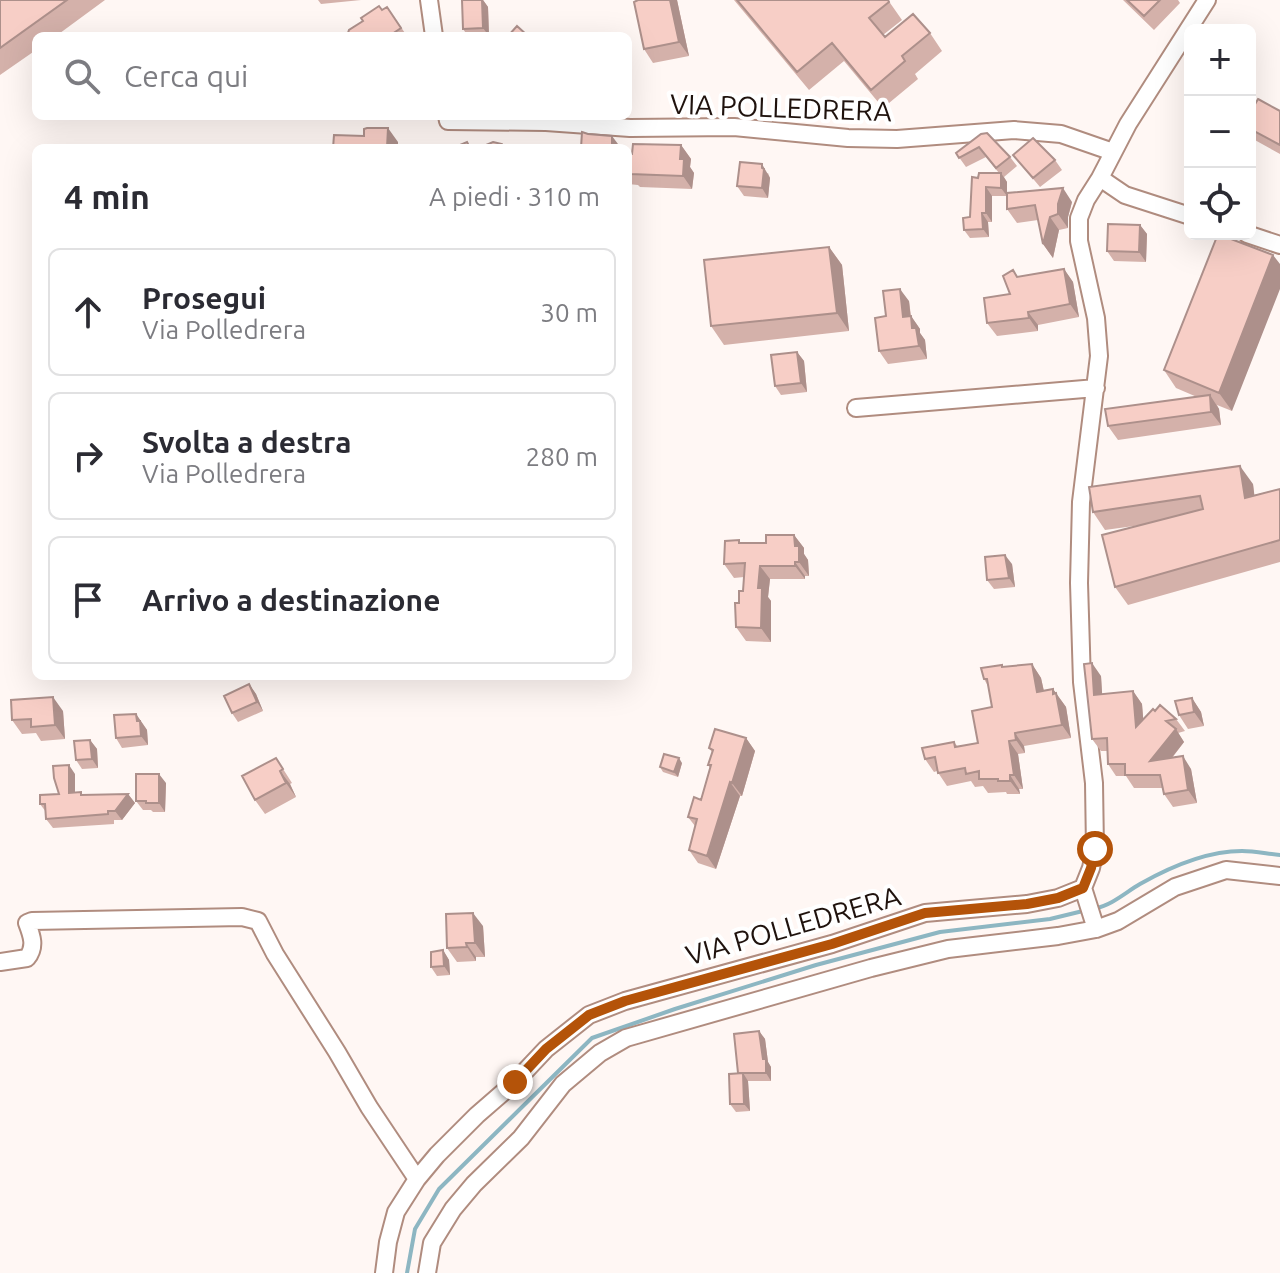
<!DOCTYPE html>
<html lang="it">
<head>
<meta charset="utf-8">
<style>
	body { margin:0; font-family:Ubuntu,sans-serif; background:#f7f7f7; color:#2b2b33 }
	.controls { position:absolute; right:24px; top:24px; display:grid; overflow:hidden; border-radius:12px; box-shadow:0 8px 32px #0002 }
	.controls button { width:72px; height:72px; display:grid; place-items:center; padding:0; border:0; border-bottom:2px solid #e1e1e2; background:#fff; color:#2b2b33; font:40px sans-serif }
	.stop { position:absolute; width:24px; height:24px; margin:-18px; border:6px solid #b45309; border-radius:50%; background:#fff }
	.stop.end { background:#b45309; border-color:#fff; box-shadow:0 2px 8px #0008 }
	.list { margin:0; padding:0; list-style:none }
	h2 { display:flex; justify-content:space-between; align-items:center; height:104px; margin:0; padding:0 32px; font-size:34px }
	h2 small { font-size:26px; font-weight:400; color:#7c7c81 }
	.list li { display:grid; grid-template-columns:52px 1fr auto; gap:24px; align-items:center; box-sizing:border-box; height:128px; margin:0 16px 16px; padding:0 16px; border:2px solid #e1e1e2; border-radius:12px }
	.list b { display:block; font-size:30px; white-space:nowrap }
	.list p { margin:0; font-size:26px; white-space:nowrap; color:#7c7c81 }
	.list em { font-size:26px; font-style:normal; color:#7c7c81 }
	.icon { flex:none; width:44px; height:44px; fill:none; stroke:currentColor; stroke-width:2; stroke-linecap:round; stroke-linejoin:round }
	.map { position:relative; flex:none; width:1280px; height:1273px; overflow:hidden }
	.search { position:absolute; background:#fff; box-shadow:0 8px 32px #0002; left:32px; top:32px; width:600px; height:88px; display:flex; align-items:center; gap:20px; box-sizing:border-box; padding:0 28px; border-radius:12px; color:#7c7c81; font-size:30px }
	.panel { position:absolute; background:#fff; box-shadow:0 8px 32px #0002; left:32px; top:144px; width:600px; height:536px; border-radius:12px }
	.map>svg:first-child { display:block }
	.lines { fill:none; stroke-linecap:round; stroke-linejoin:round }
	.stream { stroke:#8db6c2; stroke-width:4 }
	.minor-casing { stroke:#b08c7f; stroke-width:20 }
	.minor { stroke:#fff; stroke-width:16 }
	.wall { fill:#d4b1aa }
	.shaded-wall { fill:#ad908b }
	.building { fill:#f7cec6; stroke:#ad908b; stroke-width:2 }
	.route { stroke:#b45309; stroke-width:10 }
	.labels { text-anchor:middle; dominant-baseline:central; stroke-width:8; stroke-linejoin:round; paint-order:stroke }
	.street-label { font-size:28px; fill:#1f120d; stroke:#fff }
</style>
</head>
<body>
<div class="map">
<svg width="1280" height="1273" viewBox="0 0 1280 1273">
	<rect width="100%" height="100%" fill="#fff7f4"/>
	<g class="lines">
		<path class="stream" d="M1096,908c16,-3 30,-16 44,-24 30,-17 67,-33 102,-33 13,0 26,3 38,4
			M407,1273l8,-44 24,-40 153,-151 83,-29 141,-44 124,-33 110,-13 37,-9"/>
		<defs>
			<path id="minor" d="M429,0l5,36
				M447,116l1,5 98,1 84,6 104,-1 114,11 49,1 117,-9 47,4 52,18
				M1100,178l25,17 65,21
				M1247,234l33,11
				M856,408l240,-20
				M1083,888l13,41
				M0,962l27,-4c9,-11 5,-22 0,-35l5,-2 210,-4 16,4 17,33 62,98 32,55 48,72
				M384,1273l4,-31 8,-30 21,-33 20,-24 40,-40 38,-33 31,-33 43,-34 36,-14 207,-57 93,-31 102,-9 31,-6 25,-10 8,-20 4,-19 -1,-66 -12,-101 -3,-99 2,-81 18,-146 -3,-38 -17,-77v-23l7,-18 14,-22 28,-54 79,-124
				M427,1273l5,-30 21,-34 21,-25 47,-46 42,-54 37,-31 26,-15 245,-70 77,-19 110,-13 38,-7 22,-8 57,-34 51,-17 54,6"/>
		</defs>
		<use href="#minor" class="minor-casing"/>
		<use href="#minor" class="minor"/>
	</g>
	<path class="wall" d="M0,0h105l-49,36h-20v14l-36,25z
		M318,0h43l-40,4z
		M462,0h21l5,7 1,29h-21l-5,-7z
		M677,0l12,56 -36,7 -9,-14 -6,-48z
		M734,0h154l14,20 -19,15 2,2 45,-4 12,18 -27,23 3,5 -35,29 -39,-47 -35,29z
		M1123,0h55l2,3 -26,27z
		M387,7l20,29h-56l31,-26z
		M1280,111v43l-27,-15 -3,-4v-22z
		M981,134l29,23 7,9 -13,11 3,5v11l65,9 -4,15v11l-9,2 -6,28 -10,-14 -5,-24 -21,3 -10,-14v-13h-15v26h-4l1,15 -19,1 -6,-8 6,-13 8,-39 21,-5 -13,-16 -20,10 -10,-14z
		M681,145l10,14 -1,8 4,6 -2,16 -52,-2 -2,-2 -10,-1v-30h4z
		M1013,155l42,5 7,10 -22,17z
		M768,173l2,5 -2,20 -24,-2 -7,-10z
		M1140,225l7,9 -1,28 -32,-1 -7,-10z
		M1218,234l14,177 -15,-6 2,4 2,16 -103,15 -10,-14 89,-29 -21,-9 -12,-18z
		M829,247l13,18 7,66 -125,14 -13,-19z
		M1064,269l9,13 6,35 -41,8v6l-41,5 -10,-13 23,-29 3,-24 5,7z
		M909,301l2,15 9,13v4l5,7 2,19 -39,5 -9,-13 7,-35z
		M797,352l7,9 3,31 -26,3 -6,-9z
		M1253,484l1,11 26,-6v73l-152,43 -13,-18 26,-62 -36,5 -12,-18z
		M794,535l10,13v6l4,6 1,16h-4v3h-35l-2,18 3,4v41l-25,-1 -10,-14 3,-24 4,-12 1,-14 -10,1 -10,-14 16,-21h26z
		M1012,564l3,23 -21,2 -7,-9z
		M1032,664l9,14 3,13 9,-2 13,18 5,31 -47,8 1,7 -7,1 5,35h-4l1,5h-13l-1,-2 -18,1 -5,-7 -8,1 -4,-6 -24,5 -10,-15 -3,1 -9,-13 29,-17 4,5 20,-4 14,-36 -4,-21 -4,-7 18,-14 1,2z
		M1101,676l1,18 31,-3 9,13 1,15 12,-8 21,8 9,12 -7,2 6,9 -12,16 19,11 6,34 -24,4 -9,-13 -1,-6h-29l-8,-12h-10l-8,-12 -1,-13h-6l-9,-12z
		M249,684l7,10 7,17 -25,11 -6,-9z
		M1192,698l9,14 3,14 -16,3 -9,-14z
		M63,711l2,28 -24,2 -5,-8 -14,1 -10,-14z
		M136,714l11,16 1,15 -26,3 -6,-10z
		M746,738l9,13 -13,45h-2l-24,73 -18,-6 -9,-13 6,-24 -7,-9 13,-17 9,-32 -2,-3 4,-13 -3,-4z
		M90,740l7,9 1,19 -16,1 -6,-9z
		M276,758l16,25 -2,1 6,13 -31,17 -10,-14z
		M682,763l-4,14 -15,-5 -3,-5z
		M75,774v19l8,2 45,-1 7,9 -13,17h-8v4l-61,4 -7,-9v-7l-6,-8 19,-10z
		M166,783l-1,29h-12l-2,-2h-8l-7,-9z
		M483,926l2,31h-9v4l-19,1 -10,-14z
		M443,950l6,10 1,15 -13,1 -6,-9z
		M759,1031l6,8 3,23 3,5v14h-23l2,30 -14,1 -6,-8 8,-30z"/>
	<path class="shaded-wall" d="M482,0h1l5,7 1,29 -6,-8z
		M670,0h7l12,56 -10,-14z
		M388,128l10,14v6h-11z
		M612,136l9,12h-9z
		M681,145l10,14 -1,8 4,6 -2,16 -9,-13 -3,-17z
		M762,164l8,14 -2,20 -6,-10z
		M1001,173l6,9v14l-6,-8z
		M986,187l6,9v26l-6,-9z
		M1063,188l9,14 -4,15v11l-10,-14v-10z
		M982,213l6,9 1,15 -6,-8z
		M1050,217l9,13 -6,28 -10,-14z
		M1140,225l7,9 -1,28 -7,-10z
		M829,247l13,18 7,66 -12,-18z
		M1273,255l7,9v25l-48,122 -13,-18z
		M1064,269l9,13 6,35 -9,-13z
		M900,289l9,12 3,29 -9,-13z
		M1028,312l10,13v6l-9,-13z
		M911,316l9,13v4l5,7 2,19 -8,-13 -7,-18z
		M797,352l7,9 3,31 -6,-9z
		M1210,395l9,14 2,16 -10,-13z
		M1240,466l13,18 4,32 -12,-18z
		M794,535l10,13v6l4,6 1,16 -10,-14 -4,-16z
		M1005,555l7,9 3,23 -6,-9z
		M795,562l10,14v3l-10,-13z
		M760,566l10,13 -2,18 3,4v41l-10,-14 -3,-40z
		M1092,663l9,13 2,32 -9,-13z
		M1032,664l9,14 6,28 -10,-14z
		M249,684l7,10 7,17 -6,-9z
		M1053,689l13,18 5,31 -9,-13z
		M1133,691l9,13 3,36 -9,-13z
		M53,697l10,14 2,28 -10,-14z
		M1192,698l9,14 3,14 -10,-14z
		M136,714l11,16 1,15 -7,-9 -4,-15z
		M1176,729l8,13 -25,32 -9,-13z
		M1015,733l9,13 1,7 -9,-13z
		M746,738l9,13 -13,45 -10,-13z
		M90,740l7,9 1,19 -6,-9z
		M1009,741l9,13 5,35 -9,-14z
		M1183,756l8,13 6,34 -9,-13z
		M679,758l3,5 -4,14 -4,-5z
		M69,765l6,9v28l-6,-9z
		M280,771l10,13 6,13 -10,-14z
		M159,774l7,9 -1,29 -6,-9z
		M1010,775l9,14 1,5 -10,-13z
		M730,782l10,14 -24,73 -9,-13z
		M128,794l7,9 -13,17 -7,-9z
		M473,913l10,13 2,31 -10,-14z
		M466,943l10,14v4l-9,-14z
		M443,950l6,10 1,15 -6,-9z
		M759,1031l6,8 3,23 3,5v14l-5,-8 -3,-14z
		M743,1073l5,8 2,30 -6,-7z"/>
	<path class="building" d="M0,0h67l-67,48z
		M462,0h20l1,28 -20,1z
		M638,0h32l9,42 -35,7 -10,-47z
		M737,0h151l1,2 -20,16 16,19 28,-23 17,19 -28,23 3,5 -34,29 -39,-47 -35,29z
		M1127,0h33l-16,16z
		M379,6l3,4 5,-3 14,21 -12,8h-38l-3,-3 1,-3 14,-9 -2,-3z
		M517,26l11,10h-20z
		M1258,99l22,12v34l-30,-16v-16z
		M367,128h21l-1,20h-54l1,-13 30,1v-7z
		M582,132l6,2 24,2v12h-31z
		M987,133l23,24 -14,11 -17,-21 -20,11 -3,-5 25,-19z
		M1033,138l22,22 -22,18 -20,-23z
		M467,142l3,6h-17z
		M493,142l9,2 2,4h-25z
		M633,144l48,1 -1,14h4l-1,17 -53,-2v-3h-2v-17h4z
		M740,162l22,2v4l2,1 -2,19 -25,-2z
		M979,173h22v15l-15,-1v26h-4l1,16 -19,1 -1,-12 7,-1 2,-40 6,1z
		M1063,188l-5,16v10l-8,3 -7,27 -8,-39 -28,4v-16z
		M1108,224l32,1 -1,27 -32,-1z
		M1218,234l55,21 -54,138 -55,-23z
		M829,247l8,66 -126,13 -7,-66z
		M1064,269l6,35 -42,8 1,6 -42,5 -3,-25 26,-4 -7,-18 10,-6 4,7z
		M900,289l3,28 8,-1 1,12h4l3,18 -40,5 -4,-33 11,-2 -3,-25z
		M797,352l4,31 -26,3 -4,-31z
		M1210,395l1,17 -103,14 -3,-17z
		M1240,466l5,32 35,-9v51l-165,47 -13,-52 101,-26 -3,-13 -107,16 -4,-25z
		M766,535h28l1,11h4v16h-4v4h-35l-2,22h4l-1,40 -25,-1 -1,-24h4v-12h4l2,-28 -21,1 1,-23 14,-1v3h27z
		M1005,555l4,23 -22,2 -2,-23z
		M1092,663l2,32 39,-4 3,36 17,-18 2,2 5,-6 16,14 -10,2 10,8 -26,32 33,-5 5,34 -24,4 -4,-19h-35v-11h-17l-1,-26 -15,1 -8,-75z
		M1032,664l5,28 16,-3v5l3,-1 6,32 -47,8 1,7 -7,1 5,34h-4v6h-12v-2h-19v-8l-13,3 -1,-6 -27,5 -3,-16 -10,2 -3,-11 32,-6 1,5 23,-4 -6,-32 20,-4 -5,-28h-3l-3,-11 21,-3v2z
		M249,684l8,18 -25,11 -8,-17z
		M53,697l2,28 -24,2v-8l-19,1 -1,-20z
		M1192,698l2,14 -15,3 -4,-14z
		M136,714l1,7h3l1,15 -25,2 -2,-23z
		M715,729l31,9 -14,45 -2,-1 -23,74 -18,-6 8,-31 -9,-2 6,-20 7,3 10,-35h-3l5,-15 -4,-2z
		M90,740l2,19 -16,1 -2,-19z
		M664,754l15,4 -5,14 -14,-5z
		M276,758l7,11 -3,2 6,12 -31,17 -13,-24z
		M69,765v28l12,-1v3l47,-1 -13,17h-7v3l-62,5 -1,-15h-5v-9l19,-1 -5,-16 -1,-12z
		M136,774h23v29h-13v-2h-10z
		M473,913l2,30h-9l1,4 -20,1 -1,-34z
		M443,950l1,16 -13,1v-15z
		M759,1031l4,28h3v14h-28l-4,-39z
		M743,1073l1,31h-14l-1,-30z"/>
	<g class="lines">
		<path class="route" d="M515,1082l31,-33 43,-34 36,-14 207,-57 93,-31 102,-9 31,-6 25,-10 8,-20 4,-19"/>
	</g>
	<g class="labels">
		<g class="street-label">
			<text transform="translate(781 107) rotate(2)">VIA POLLEDRERA</text>
			<text transform="translate(793 925) rotate(-16)">VIA POLLEDRERA</text>
		</g>
	</g>
</svg>
<div class="controls">
<button>+</button>
<button>−</button>
<button><svg class="icon" aria-label="locate" viewBox="0 0 24 24"><circle cx="12" cy="12" r="6"/><path d="M12 2v4M12 18v4M2 12h4M18 12h4"/></svg></button>
</div>
<div class="stop" style="left:1095px;top:849px"></div>
<div class="stop end" style="left:515px;top:1082px"></div>
<div class="search"><svg class="icon" aria-label="search" viewBox="0 0 24 24"><circle cx="10" cy="10" r="6"/><path d="M15 15l6 6"/></svg>Cerca qui</div>
<section class="panel">
<h2>4 min<small>A piedi · 310 m</small></h2>
<ul class="list">
<li><svg class="icon" aria-label="ahead" viewBox="0 0 24 24"><path d="M12 20V5M6 11l6-6 6 6"/></svg><div><b>Prosegui</b><p>Via Polledrera</p></div><em>30 m</em></li>
<li><svg class="icon" aria-label="right" viewBox="0 0 24 24"><path d="M7 20v-9h11M14 6l5 5-5 5"/></svg><div><b>Svolta a destra</b><p>Via Polledrera</p></div><em>280 m</em></li>
<li><svg class="icon" aria-label="arrive" viewBox="0 0 24 24"><path d="M6 21V4h12l-3 4 3 4H6"/></svg><div><b>Arrivo a destinazione</b></div></li>
</ul>
</section>
</div>
</body>
</html>
